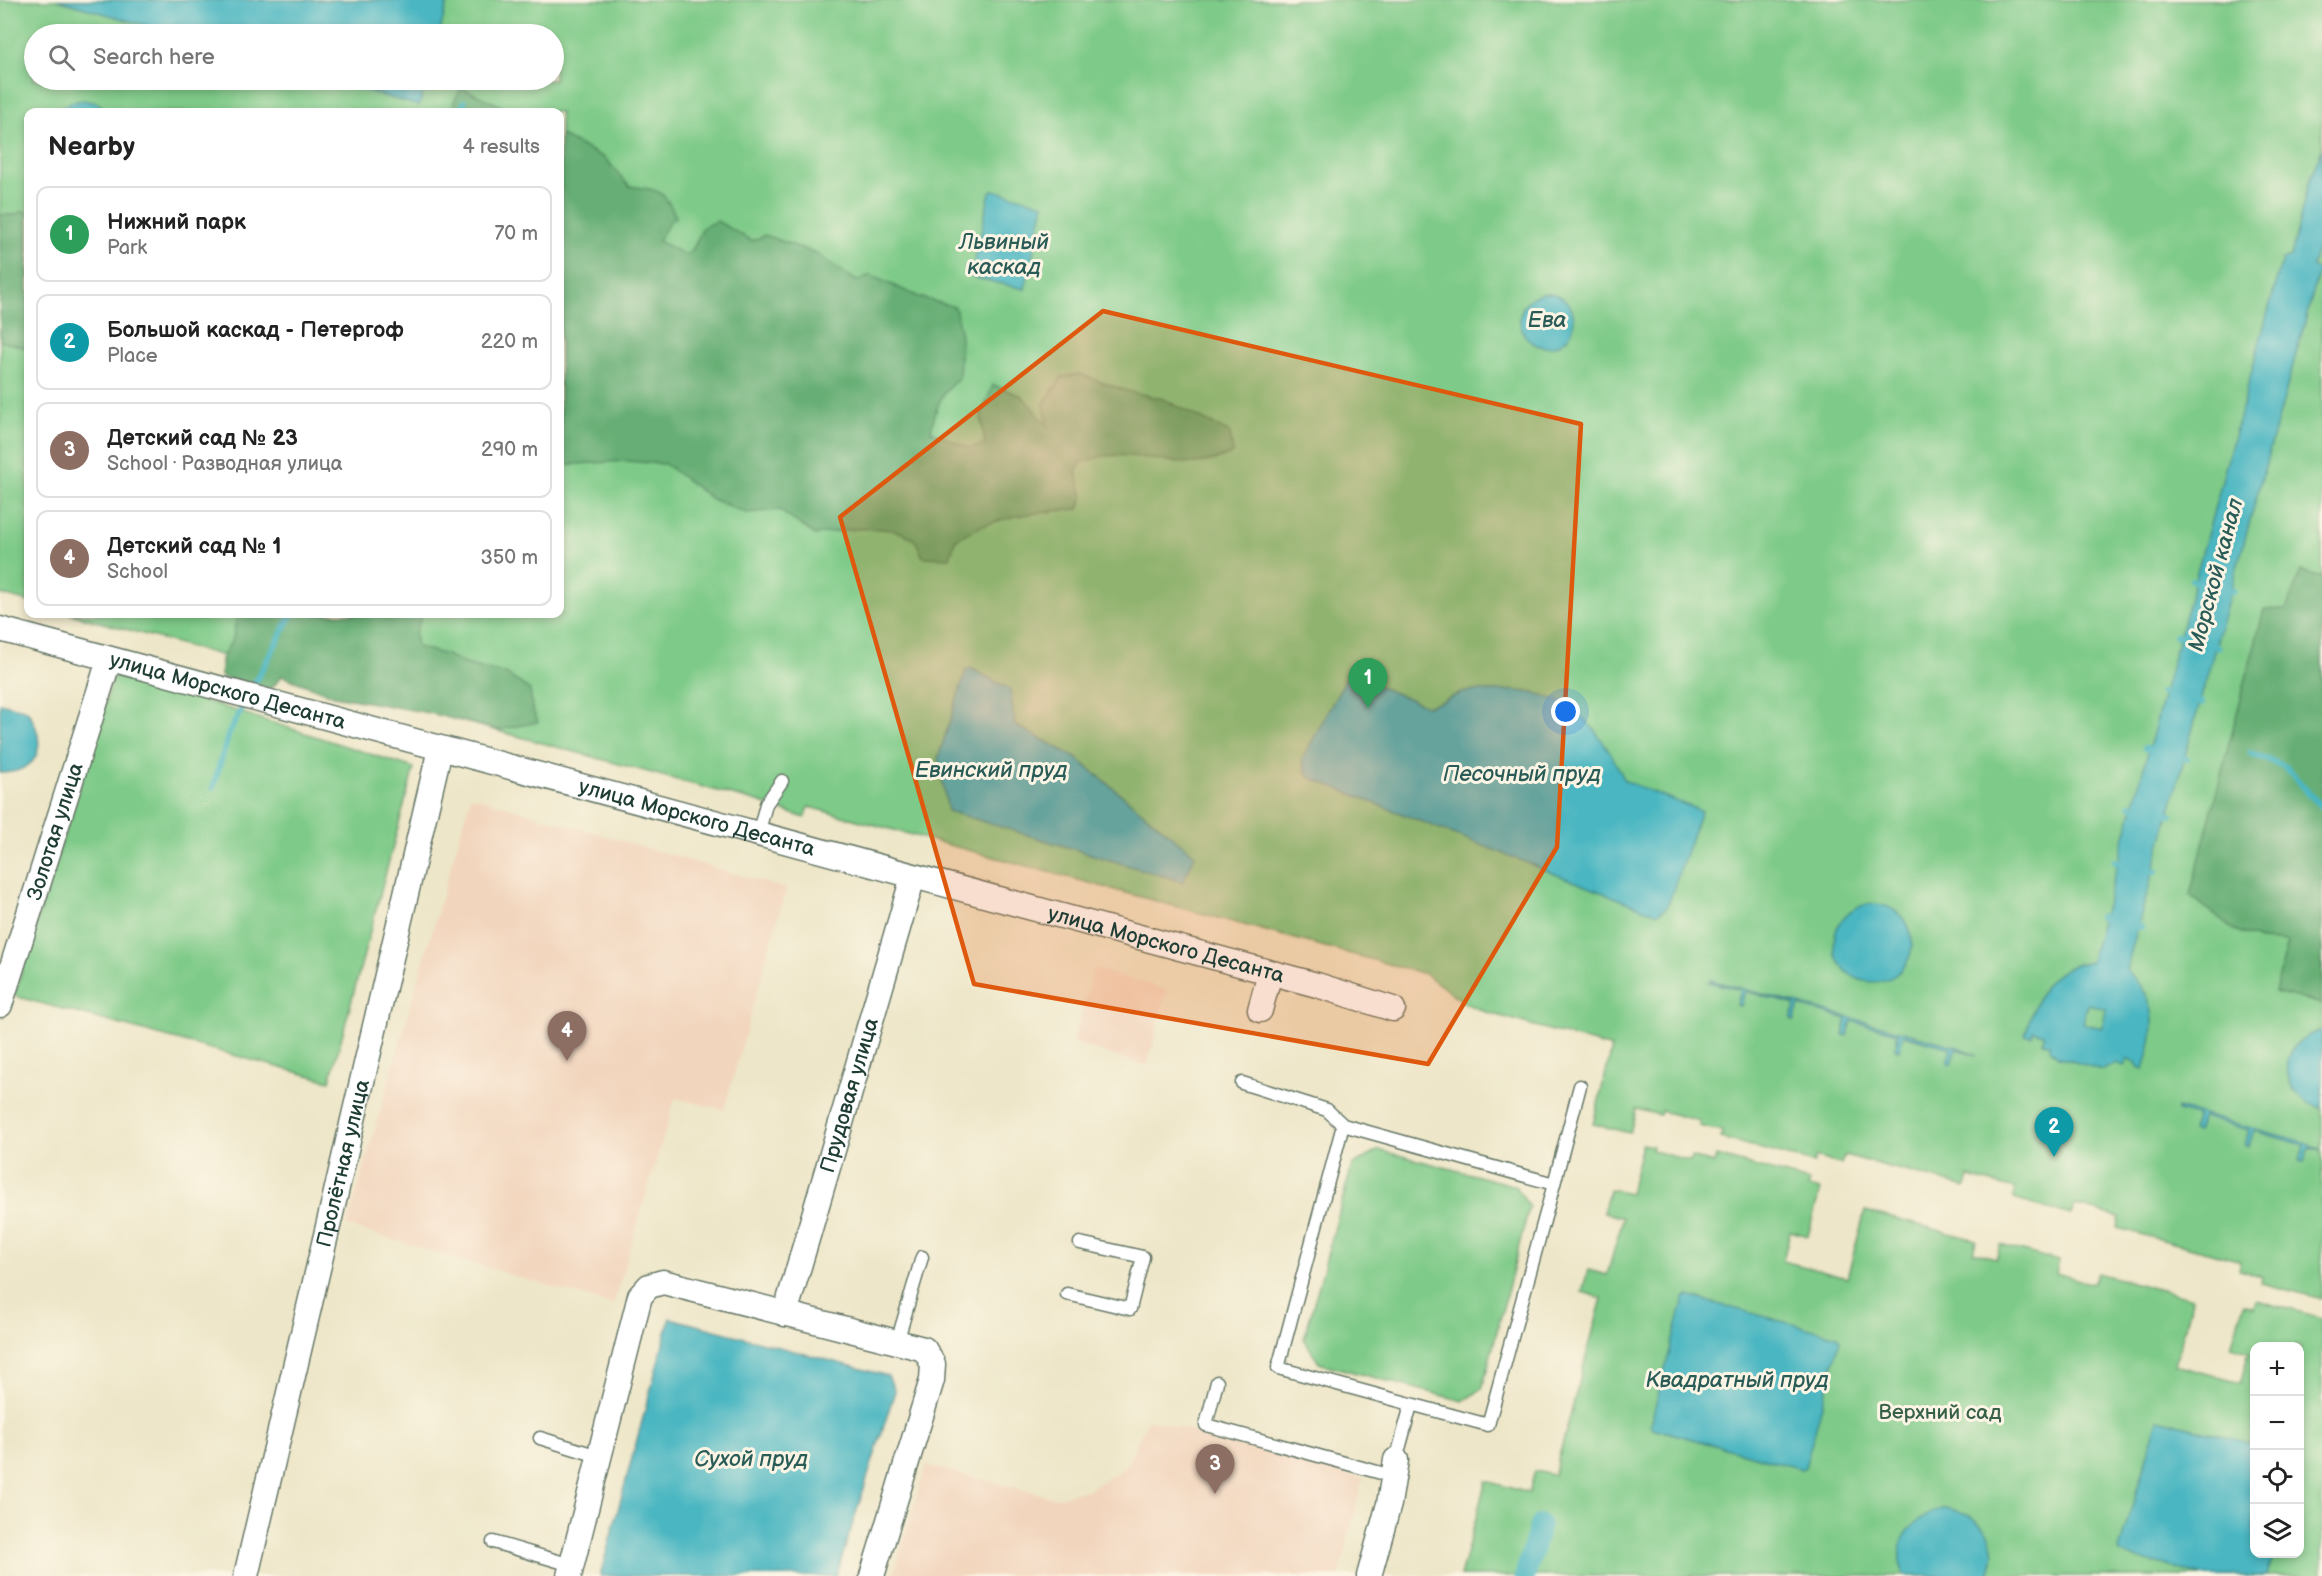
<!DOCTYPE html>
<html lang="en">
<head>
<meta charset="utf-8">
<style>
	body { margin:0; font-family:"Balsamiq Sans",sans-serif; background:#f6f6f6; color:#222 }
	.controls { position:absolute; right:18px; bottom:18px; display:grid; overflow:hidden; border-radius:12px; box-shadow:0 3px 9px #0003 }
	.controls button { width:54px; height:54px; display:grid; place-items:center; padding:0; border:0; border-bottom:2px solid #e0e0e0; background:#fff; color:#222; font:30px sans-serif }
	.you { position:absolute; left:1566px; top:712px; width:21px; height:21px; margin:-15px; border:4px solid #fff; border-radius:50%; background:#1a73e8; box-shadow:0 0 0 9px #1a73e833 }
	.badge { display:grid; place-items:center; width:39px; height:39px; border-radius:50%; background:#ea580c; color:#fff; font-size:20px; font-weight:700 }
	.pin { position:absolute; translate:-50% -50px; filter:drop-shadow(0 2px 3px #0008) }
	.pin::after { content:''; position:absolute; top:32px; width:21px; height:18px; background:inherit; clip-path:polygon(0 0,100% 0,50% 100%) }
	.list { margin:0; padding:0; list-style:none }
	h2 { display:flex; justify-content:space-between; align-items:center; height:78px; margin:0; padding:0 24px; font-size:26px }
	h2 small { font-size:20px; font-weight:400; color:#767676 }
	.list li { display:grid; grid-template-columns:39px 1fr auto; gap:18px; align-items:center; box-sizing:border-box; height:96px; margin:0 12px 12px; padding:0 12px; border:2px solid #e0e0e0; border-radius:12px }
	.list b { display:block; font-size:22px; white-space:nowrap }
	.list p { margin:0; font-size:20px; white-space:nowrap; color:#767676 }
	.list em { font-size:20px; font-style:normal; color:#767676 }
	.icon { flex:none; width:33px; height:33px; fill:none; stroke:currentColor; stroke-width:2; stroke-linecap:round; stroke-linejoin:round }
	.map { position:relative; flex:none; width:2322px; height:1576px; overflow:hidden }
	.search { position:absolute; background:#fff; box-shadow:0 3px 9px #0003; left:24px; top:24px; width:540px; height:66px; display:flex; align-items:center; gap:15px; box-sizing:border-box; padding:0 21px; border-radius:33px; color:#767676; font-size:22px }
	.panel { position:absolute; background:#fff; box-shadow:0 3px 9px #0003; left:24px; top:108px; width:540px; height:510px; border-radius:12px }
	.map>svg:first-child { display:block }
	.built { fill:#f2d5bd }
	.green { fill:#7eca88; stroke:#4e845e; stroke-width:1.5; fill-rule:evenodd }
	.forest { fill:#66ae74; stroke:#427654; stroke-width:1.5 }
	.water { fill:#48b6c1; stroke:#347a7a; stroke-width:1.5; fill-rule:evenodd }
	.lines { fill:none; stroke-linecap:round; stroke-linejoin:round }
	.stream { stroke:#48b6c1; stroke-width:6 }
	.canal { stroke:#48b6c1; stroke-width:21 }
	.lane-casing { stroke:#677868; stroke-width:15 }
	.street-casing { stroke:#677868; stroke-width:27 }
	.lane { stroke:#fff; stroke-width:12 }
	.street { stroke:#fff; stroke-width:24 }
	.marked { fill:#de580e; fill-opacity:0.2; stroke:#de580e; stroke-width:4.5; stroke-linejoin:round }
	.labels { text-anchor:middle; dominant-baseline:central; stroke-width:6; stroke-linejoin:round; paint-order:stroke }
	.street-label { font-size:21px; fill:#1f3d34; stroke:#fcf5e5 }
	.park-label { font-size:21px; fill:#376049; stroke:#fcf5e5 }
	.water-label { font-size:22px; font-style:italic; fill:#295b57; stroke:#fcf5e5 }
</style>
</head>
<body>
<div class="map">
<svg width="2322" height="1576" viewBox="0 0 2322 1576">
	<rect width="100%" height="100%" fill="#fcf5e5"/>
	<filter id="ink" filterUnits="userSpaceOnUse"><feTurbulence type="fractalNoise" baseFrequency=".0167" numOctaves="2"/><feDisplacementMap in="SourceGraphic" scale="12" xChannelSelector="R" yChannelSelector="G"/><feConvolveMatrix kernelMatrix="1 2 1 2 8 2 1 2 1" color-interpolation-filters="sRGB"/></filter>
	<filter id="wash" filterUnits="userSpaceOnUse"><feTurbulence type="fractalNoise" baseFrequency=".008" numOctaves="4" result="noise"/><feDisplacementMap in="SourceGraphic" scale="24" xChannelSelector="R" yChannelSelector="G"/><feGaussianBlur stdDeviation="1.35" result="paint"/><feColorMatrix in="noise" values="0 0 0 0 0 0 0 0 0 0 0 0 0 0 0 0 0 1.4 0 .05"/><feComposite in="paint" operator="in"/></filter>
	<g filter="url(#wash)">
		<rect width="100%" height="100%" fill="#ede6c8"/>
		<path class="built" d="M471,796l315,93 -62,221 -49,-12 -62,207 -266,-79z
			M1094,968l73,22 -20,76 -74,-23z
			M1148,1419l215,59 -24,98h-446l33,-111 129,33 32,-8 38,-22z"/>
		<path class="green" d="M0,0h2322v1299l-61,-16 1,-7 -23,-6 2,-9 -124,-33 2,-11 -45,-12 -3,10 -58,-16 2,-10 -46,-12 -3,10 -122,-32 -3,9 -26,-7 -1,6 -93,-25 1,-7 -23,-5 1,-5 -39,-10 -1,4 -24,-6 -6,24 -37,-9 19,-76 -126,-36 -21,-9 -40,-29 -616,-167 -4,11 -47,-16 -688,-188h490v-502h-532v490l-28,-8zM34,34h520v46h-520z
			M115,672l299,96 -84,313 -316,-85z
			M1642,1144l10,2 -1,4 39,11 1,-4 23,6 2,-7 93,25 -1,6 12,3 -12,46 -18,-5 -7,30 64,17 18,-67 111,29 -3,12 23,6 4,-13 59,16 -3,12 37,11 4,-11 96,25 -18,67 65,18 9,-31 -18,-5 12,-43 11,3 2,-7 66,18v258h-862l26,-95 43,12 6,-22 19,4 48,-177 -20,-6 6,-22 19,5 16,-57 -20,-6 7,-23 20,4zM2254,1346h46v208h-46z
			M1379,1150l137,36 13,21 -47,182 -19,12 -144,-38 -15,-24 48,-174z"/>
		<path class="forest" d="M462,88l52,24h-62l2,-11z
			M560,135l45,23 24,28c30,4 34,2 47,31l-6,4 -12,20 28,14 7,-6 10,-22 14,-6 35,20 13,-6 50,18 42,28 13,-6 49,22 36,10 6,29 -2,43c-18,10 -24,32 -28,52l38,17 16,-4 -4,-28 12,-31 29,11 26,30 -4,-23 18,-26 17,-3 48,17 36,8 67,34 3,20c-45,23 -83,-2 -129,3 -8,1 -16,5 -23,7l-5,9 7,24 -4,13c-43,3 -87,7 -124,31l-5,18 -27,-1c-3,-5 -5,-14 -9,-17 -21,-19 -74,-10 -99,-5l-36,-25 -33,3 -34,-14 -47,-35 -39,-3 -66,4z
			M23,211l5,1v136l-28,-7v-126h14z
			M2301,571l21,6v427l-47,-12 13,-50 -28,-2 -28,-11 -42,-34 74,-286 22,1z
			M237,614h185l-7,21 2,12 30,8 18,9 41,10 24,16 2,18 6,14 -40,8 -69,-17 -95,-17 -52,-20 -11,13 -29,-2 -21,-11v-17l12,-20z"/>
		<path class="water" d="M57,0h391l-9,34h-264z
			M329,80h98l-8,26z
			M84,100l13,3 13,9h-55l16,-10z
			M2322,148v85l-10,34 7,4 -193,699c34,30 31,59 18,99l-6,-2 -1,-4 -10,-3 -3,6 -7,-3 -14,7 -45,-13 -8,-8v-5l-7,-2 1,-8 -11,-3 -1,5 -7,-1c12,-40 21,-67 66,-74l191,-701 9,-3 16,-69zM2088,1004l18,5 -4,19 -19,-5z
			M993,190l51,14 -19,85 -54,-12 19,-85z
			M1520 320a27 27 0 1 1 54 0a27 27 0 1 1-54 0Z
			M970,668l40,21 5,36 60,32 120,98 -12,27 -235,-71 -10,-53 28,-88z
			M1348,674l79,32c14,-2 25,-11 38,-14 9,-2 19,-1 28,-1 72,-5 102,28 132,90l76,30 -34,96 -10,7 -349,-137 -6,-17z
			M0,703l27,7c20,31 16,62 -27,63z
			M1834 943a39 39 0 1 1 78 0a39 39 0 1 1-78 0Z
			M1710,980l245,66 22,9 -21,-6 -4,15 -4,-1 3,-15 -48,-13 -4,15 -4,-1 3,-16 -46,-12 -5,15 -4,-1 4,-16 -48,-13 -5,15 -3,-2 4,-14 -50,-14 -4,15 -4,-1 4,-15 -32,-8z
			M2322,1031v77c-45,-10 -47,-69 0,-77z
			M2177,1108l131,35 14,7 -13,-3 -5,15 -4,-1 4,-16 -50,-14 -5,15 -4,-1 4,-15 -47,-13 -5,15 -5,-1 5,-15 -20,-5z
			M1688,1296l149,40 3,4 -35,127 -3,2 -150,-41 -2,-3 34,-127z
			M670,1318l218,58 7,15 -59,185h-236z
			M2158,1419l96,25v110h20l-7,22h-63l-84,-22 -1,-4z
			M1946,1508c34,6 59,33 42,68h-83c-17,-33 10,-62 41,-68z"/>
		<g class="lines">
			<path class="stream" d="M462,112l2,-10
				M2192,580l3,1
				M2230,591h4
				M2176,636l4,1
				M2215,646l3,1
				M251,690l41,-76
				M2161,692l3,1
				M2199,702l3,1
				M2145,748l4,1
				M2250,753l36,14 36,41
				M2184,758l3,1
				M213,788l16,-55 16,-31
				M2130,805l4,1
				M2168,814l3,1
				M2115,861l3,1
				M2153,871h3
				M2100,917l3,1
				M2137,927h4"/>
			<path class="canal" d="M1525,1576l15,-51"/>
		</g>
	</g>
	<g filter="url(#ink)">
		<g class="lines">
			<defs>
				<path id="lane" d="M758,835l8,-31 16,-23
					M1242,1083l85,27 16,15 211,59 -66,241 -210,-57 65,-243
					M1554,1184l26,-98
					M1067,1294l63,15 13,-52 -63,-14
					M897,1342l25,-85
					M1217,1382l-11,43 186,51
					M540,1438l58,18
					M1396,1460l15,-55
					M493,1542l78,23"/>
				<g id="street">
					<path id="s1" d="M0,629l1317,356 76,24"/>
					<path id="s2" d="M0,1005l109,-345"/>
					<path d="M1260,1010l10,-37"/>
					<path id="s3" d="M785,1314l128,-437"/>
					<path id="s4" d="M246,1576l194,-827"/>
					<path d="M569,1576l71,-280 9,-10 14,-4 261,67 9,15 -1,16 -60,196"/>
					<path d="M1369,1576l20,-72 7,-44"/>
				</g>
			</defs>
			<use href="#lane" class="lane-casing"/>
			<use href="#street" class="street-casing"/>
			<use href="#lane" class="lane"/>
			<use href="#street" class="street"/>
		</g>
	</g>
	<path class="marked" d="M1103,311l478,113 -24,423 -129,217 -454,-80 -134,-467z"/>
	<g class="labels">
		<g class="street-label">
			<text stroke="none"><textPath href="#s1" startOffset="236">улица Морского Десанта</textPath></text>
			<text stroke="none"><textPath href="#s1" startOffset="722">улица Морского Десанта</textPath></text>
			<text stroke="none"><textPath href="#s2" startOffset="182">Золотая улица</textPath></text>
			<text stroke="none"><textPath href="#s1" startOffset="1208">улица Морского Десанта</textPath></text>
			<text stroke="none"><textPath href="#s3" startOffset="228">Прудовая улица</textPath></text>
			<text stroke="none"><textPath href="#s4" startOffset="424">Пролётная улица</textPath></text>
		</g>
		<g class="park-label">
			<text x="1940" y="1412">Верхний сад</text>
		</g>
		<g class="water-label">
			<text x="1004" y="242">Львиный<tspan x="1004" dy="25">каскад</tspan></text>
			<text x="1547" y="320">Ева</text>
			<text transform="translate(2216 575) rotate(-75)">Морской канал</text>
			<text x="991" y="770">Евинский пруд</text>
			<text x="1522" y="774">Песочный пруд</text>
			<text x="1737" y="1380">Квадратный пруд</text>
			<text x="751" y="1459">Сухой пруд</text>
		</g>
	</g>
</svg>
<div class="controls">
<button>+</button>
<button>−</button>
<button><svg class="icon" aria-label="locate" viewBox="0 0 24 24"><circle cx="12" cy="12" r="6"/><path d="M12 2v4M12 18v4M2 12h4M18 12h4"/></svg></button>
<button><svg class="icon" aria-label="layers" viewBox="0 0 24 24"><path d="M12 4l9 5-9 5-9-5zM3 14l9 5 9-5"/></svg></button>
</div>
<div class="you"></div>
<div class="pin badge" style="left:1368px;top:708px;background:#2e9e5b">1</div>
<div class="pin badge" style="left:2054px;top:1157px;background:#0f9aa8">2</div>
<div class="pin badge" style="left:1215px;top:1494px;background:#8d6e63">3</div>
<div class="pin badge" style="left:567px;top:1061px;background:#8d6e63">4</div>
<div class="search"><svg class="icon" aria-label="search" viewBox="0 0 24 24"><circle cx="10" cy="10" r="6"/><path d="M15 15l6 6"/></svg>Search here</div>
<section class="panel">
<h2>Nearby<small>4 results</small></h2>
<ul class="list">
<li><span class="badge" style="background:#2e9e5b">1</span><div><b>Нижний парк</b><p>Park</p></div><em>70 m</em></li>
<li><span class="badge" style="background:#0f9aa8">2</span><div><b>Большой каскад - Петергоф</b><p>Place</p></div><em>220 m</em></li>
<li><span class="badge" style="background:#8d6e63">3</span><div><b>Детский сад № 23</b><p>School · Разводная улица</p></div><em>290 m</em></li>
<li><span class="badge" style="background:#8d6e63">4</span><div><b>Детский сад № 1</b><p>School</p></div><em>350 m</em></li>
</ul>
</section>
</div>
</body>
</html>
